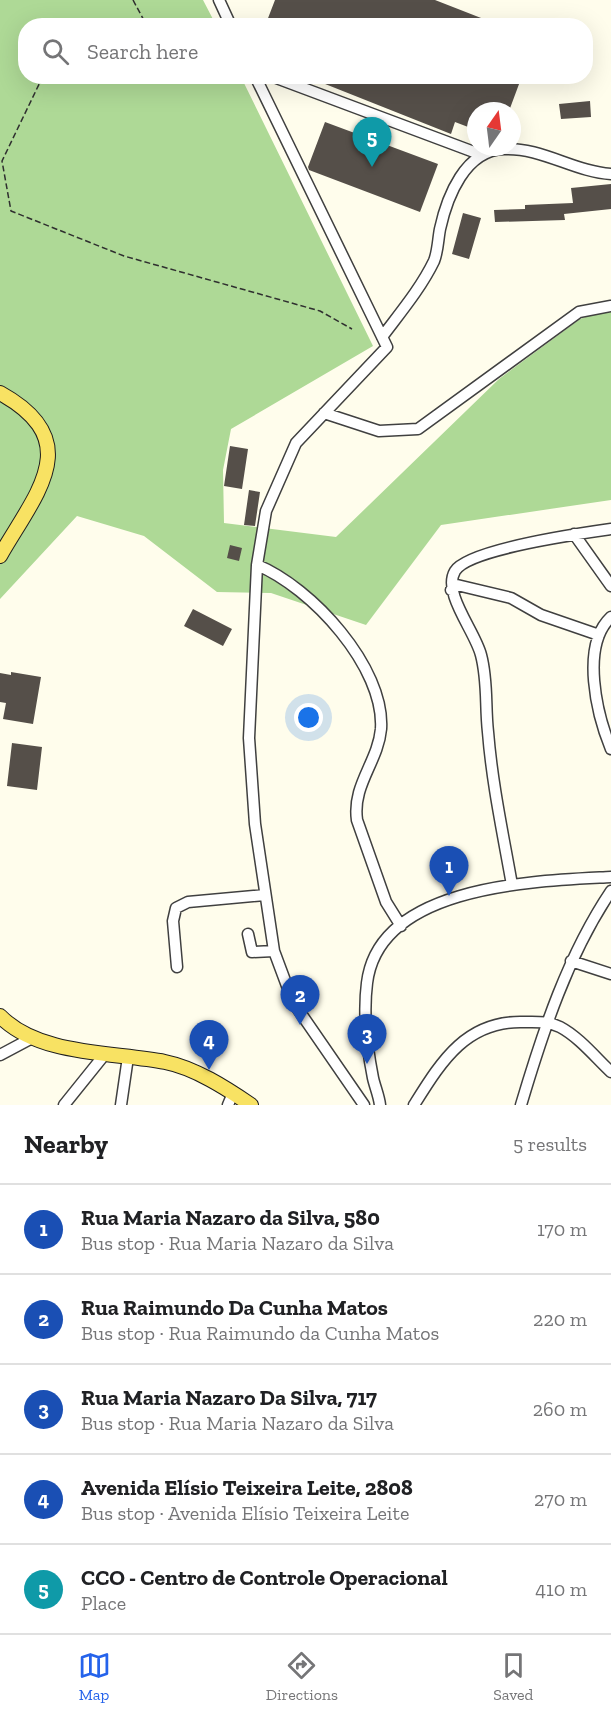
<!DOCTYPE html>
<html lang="en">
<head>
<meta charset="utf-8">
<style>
	body { margin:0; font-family:"Zilla Slab",serif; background:#f6f6f6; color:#202124 }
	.compass { position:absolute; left:467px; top:102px; width:54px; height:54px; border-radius:50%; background:#fff; box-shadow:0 6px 24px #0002; rotate:14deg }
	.you { position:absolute; left:309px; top:718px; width:21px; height:21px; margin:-15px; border:4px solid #fff; border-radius:50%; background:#1a73e8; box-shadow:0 0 0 9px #1a73e833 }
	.badge { display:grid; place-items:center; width:39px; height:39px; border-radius:50%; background:#2563eb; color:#fff; font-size:20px; font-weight:700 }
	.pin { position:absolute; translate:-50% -50px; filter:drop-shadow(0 2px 3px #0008) }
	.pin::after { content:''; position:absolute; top:32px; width:21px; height:18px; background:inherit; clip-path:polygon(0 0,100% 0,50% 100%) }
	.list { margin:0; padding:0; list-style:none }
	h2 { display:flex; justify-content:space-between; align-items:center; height:78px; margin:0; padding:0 24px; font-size:26px }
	h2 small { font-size:20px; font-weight:400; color:#757577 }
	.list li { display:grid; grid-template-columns:39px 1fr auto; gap:18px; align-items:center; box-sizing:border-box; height:90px; padding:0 24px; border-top:2px solid #e0e0e0 }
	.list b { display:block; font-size:22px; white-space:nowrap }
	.list p { margin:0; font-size:20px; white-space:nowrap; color:#757577 }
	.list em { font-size:20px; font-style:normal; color:#757577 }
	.icon { flex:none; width:33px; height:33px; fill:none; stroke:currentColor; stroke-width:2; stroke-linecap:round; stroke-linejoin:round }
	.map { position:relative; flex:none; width:611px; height:1105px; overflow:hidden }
	.search { position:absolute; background:#fff; box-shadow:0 6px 24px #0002; left:18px; right:18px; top:18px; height:66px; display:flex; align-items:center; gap:15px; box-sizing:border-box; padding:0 21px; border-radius:24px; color:#757577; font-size:22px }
	.sheet { height:528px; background:#fff }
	nav { display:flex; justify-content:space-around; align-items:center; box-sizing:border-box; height:84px; border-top:2px solid #e0e0e0; background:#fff; font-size:16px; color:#757577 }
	nav a { display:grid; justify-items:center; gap:3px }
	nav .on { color:#2563eb }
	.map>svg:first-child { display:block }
	.forest { fill:#aed996 }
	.building { fill:#554f49 }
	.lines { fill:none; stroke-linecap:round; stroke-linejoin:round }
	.minor-casing { stroke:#404040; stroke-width:13 }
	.major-casing { stroke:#1e1e1e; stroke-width:16 }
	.path { stroke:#2f2f2f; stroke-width:1.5; stroke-dasharray:6 3; stroke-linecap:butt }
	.minor { stroke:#fff; stroke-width:10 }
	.major { stroke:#f8e263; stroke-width:14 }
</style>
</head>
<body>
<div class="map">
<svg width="611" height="1105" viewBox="0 0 611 1105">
	<rect width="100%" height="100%" fill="#fffdec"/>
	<path class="forest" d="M0,0h203l13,25 -190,1v50l215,1 132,269 -142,83 -8,41 1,53 112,14 163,-158 81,-60 31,-11v192l-170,25 -75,100 -95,-32 -54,-1 -73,-56 -67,-20 -77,83z"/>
	<path class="building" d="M275,0h160l64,25 -234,1z
		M305,76h217l-13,35h-33v19l-21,-8 -4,12z
		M590,101l1,16 -30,2 -2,-15z
		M325,122l113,42 -18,48 -111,-42 -1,-3z
		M611,184v25l-47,5 1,6 -70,2 -1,-12 31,-1v-4l48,-2 -2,-15z
		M463,213l18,5 -12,41 -17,-5z
		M230,446l18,3 -6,40 -18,-3z
		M249,490l11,2 -5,34 -11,-1z
		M230,545l12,3 -3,13 -12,-3z
		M193,609l39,20 -9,17 -39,-20z
		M11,672l30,5 -8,47 -30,-5 3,-16 -6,-1v-29l11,2z
		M12,743l30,4 -5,43 -30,-4z"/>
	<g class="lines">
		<defs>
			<path id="minor" d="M219,0l12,26
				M255,76l132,271 -91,96 -30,68 -9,54 -8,173 6,86 19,127 19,51 71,103
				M271,76l211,79
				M382,337c18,-24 39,-49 52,-76 4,-10 4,-22 6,-32 7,-32 25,-79 64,-80 37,-2 71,23 107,25
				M324,413l55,18 39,-2 161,-117 32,-6
				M574,534l37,52
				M257,565c54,22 128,102 124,164 -3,33 -29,56 -24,91l29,82 15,24
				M451,590l6,-5 54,13 30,17 58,20
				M611,617c-31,29 -14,98 0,132
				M512,885c-9,-51 -20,-102 -24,-153 -3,-26 0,-51 -7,-77 -6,-24 -39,-62 -26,-84 13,-22 128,-38 156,-42
				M248,934l4,18 22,-1
				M571,961l40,13
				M177,967l-4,-46 3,-13 12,-6 77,-7
				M0,1055l32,-17
				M64,1105l41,-51
				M121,1105l7,-48
				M228,1105l5,-12
				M380,1105c-1,-9 -5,-18 -7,-27 -6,-30 -10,-64 -6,-95 12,-99 170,-102 244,-106
				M414,1105c27,-43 52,-85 110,-83 13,0 24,-1 36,5 19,10 36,31 51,45
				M521,1105c22,-74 47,-150 90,-214"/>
			<path id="major" d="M0,393c87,48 36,100 0,163
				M0,1016c39,40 114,36 165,46 30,6 61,26 86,43"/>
		</defs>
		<use href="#minor" class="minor-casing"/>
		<use href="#major" class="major-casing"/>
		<path class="path" d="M133,0l14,26
			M43,76l-41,85 9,50 113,45 196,55 32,18"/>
		<use href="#minor" class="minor"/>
		<use href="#major" class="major"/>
	</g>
</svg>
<svg class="compass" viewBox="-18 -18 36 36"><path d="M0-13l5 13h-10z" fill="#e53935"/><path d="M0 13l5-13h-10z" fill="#757577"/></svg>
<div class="you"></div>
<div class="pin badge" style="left:449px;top:896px;background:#1a4fb4">1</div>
<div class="pin badge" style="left:300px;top:1025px;background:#1a4fb4">2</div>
<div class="pin badge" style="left:367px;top:1064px;background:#1a4fb4">3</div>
<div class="pin badge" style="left:209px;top:1070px;background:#1a4fb4">4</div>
<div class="pin badge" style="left:372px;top:167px;background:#0f9aa8">5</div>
<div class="search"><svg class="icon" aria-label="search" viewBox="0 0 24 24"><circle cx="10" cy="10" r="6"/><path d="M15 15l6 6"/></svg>Search here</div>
</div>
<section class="sheet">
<h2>Nearby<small>5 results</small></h2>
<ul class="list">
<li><span class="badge" style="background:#1a4fb4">1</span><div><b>Rua Maria Nazaro da Silva, 580</b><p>Bus stop · Rua Maria Nazaro da Silva</p></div><em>170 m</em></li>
<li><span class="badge" style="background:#1a4fb4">2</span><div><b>Rua Raimundo Da Cunha Matos</b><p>Bus stop · Rua Raimundo da Cunha Matos</p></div><em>220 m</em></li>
<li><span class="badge" style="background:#1a4fb4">3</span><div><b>Rua Maria Nazaro Da Silva, 717</b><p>Bus stop · Rua Maria Nazaro da Silva</p></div><em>260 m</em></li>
<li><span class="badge" style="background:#1a4fb4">4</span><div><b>Avenida Elísio Teixeira Leite, 2808</b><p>Bus stop · Avenida Elísio Teixeira Leite</p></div><em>270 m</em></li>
<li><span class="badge" style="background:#0f9aa8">5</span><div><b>CCO - Centro de Controle Operacional</b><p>Place</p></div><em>410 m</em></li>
</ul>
</section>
<nav>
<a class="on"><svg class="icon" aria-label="map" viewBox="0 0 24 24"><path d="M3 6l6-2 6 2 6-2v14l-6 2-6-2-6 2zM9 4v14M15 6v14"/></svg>Map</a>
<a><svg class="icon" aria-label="directions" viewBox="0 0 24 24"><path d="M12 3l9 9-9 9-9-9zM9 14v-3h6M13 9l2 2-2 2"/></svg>Directions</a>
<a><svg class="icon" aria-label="saved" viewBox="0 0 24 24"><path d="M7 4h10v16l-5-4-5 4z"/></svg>Saved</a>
</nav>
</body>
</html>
